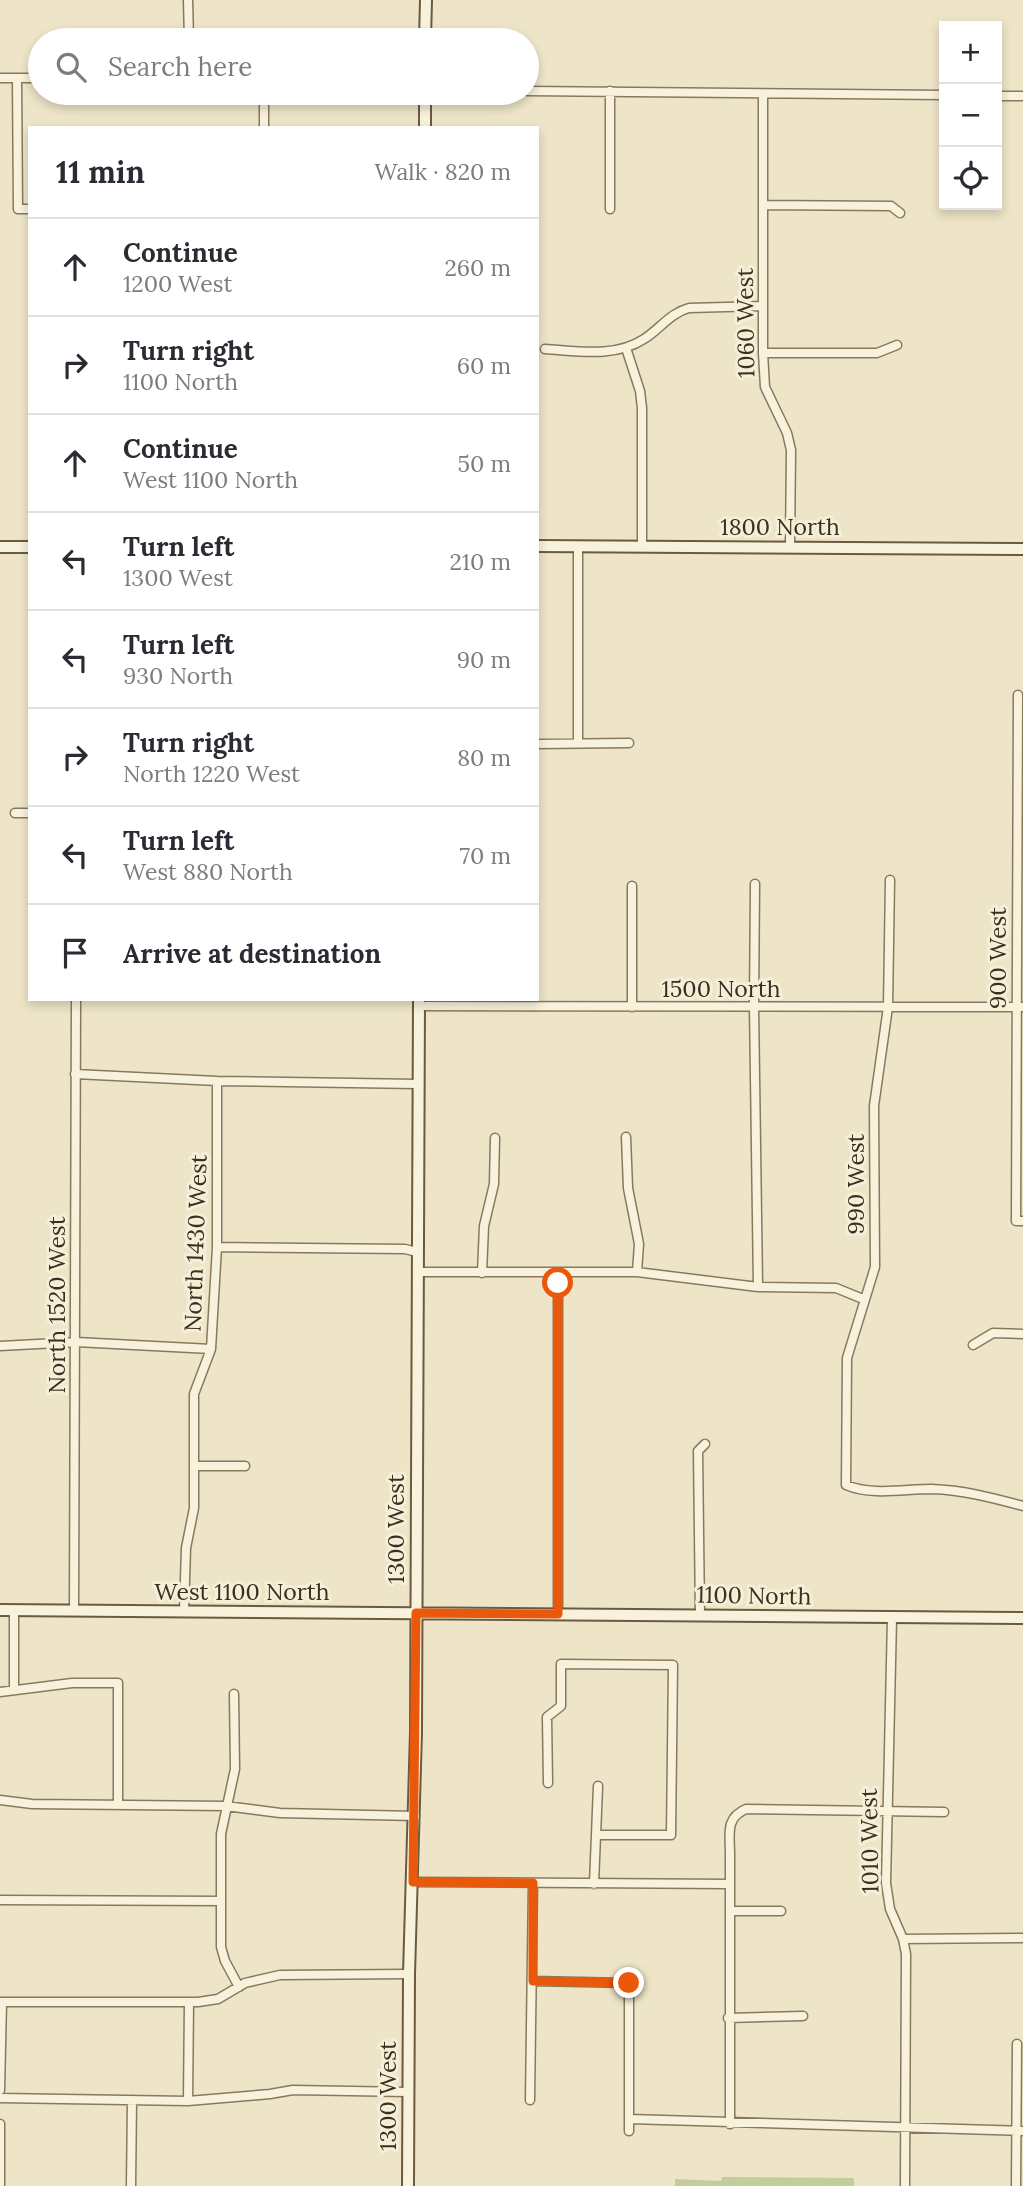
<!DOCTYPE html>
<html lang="en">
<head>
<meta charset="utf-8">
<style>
	body { margin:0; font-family:Lora,serif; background:#f7f7f7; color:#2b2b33 }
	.controls { position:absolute; right:21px; top:21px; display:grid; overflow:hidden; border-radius:0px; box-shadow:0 4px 10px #0003 }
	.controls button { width:63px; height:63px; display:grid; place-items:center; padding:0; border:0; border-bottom:2px solid #e1e1e2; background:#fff; color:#2b2b33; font:35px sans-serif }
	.stop { position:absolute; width:21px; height:21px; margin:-16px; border:5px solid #ea580c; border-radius:50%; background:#fff }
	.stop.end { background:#ea580c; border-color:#fff; box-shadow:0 2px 7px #0008 }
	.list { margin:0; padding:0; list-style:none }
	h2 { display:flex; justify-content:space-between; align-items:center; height:91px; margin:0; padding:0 28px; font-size:30px }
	h2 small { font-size:23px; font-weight:400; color:#7c7c81 }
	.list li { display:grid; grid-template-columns:46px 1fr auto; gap:21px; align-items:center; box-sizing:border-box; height:98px; padding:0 28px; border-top:2px solid #e1e1e2 }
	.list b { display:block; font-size:26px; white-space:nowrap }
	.list p { margin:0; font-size:23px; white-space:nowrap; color:#7c7c81 }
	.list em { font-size:23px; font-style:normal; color:#7c7c81 }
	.icon { flex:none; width:38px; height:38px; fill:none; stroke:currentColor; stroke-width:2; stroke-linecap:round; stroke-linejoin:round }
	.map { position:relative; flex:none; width:1023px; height:2186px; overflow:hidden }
	.search { position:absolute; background:#fff; box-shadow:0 4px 10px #0003; left:28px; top:28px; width:511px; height:77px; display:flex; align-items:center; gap:18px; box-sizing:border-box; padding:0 24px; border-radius:38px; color:#7c7c81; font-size:26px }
	.panel { position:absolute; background:#fff; box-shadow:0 4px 10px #0003; left:28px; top:126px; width:511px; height:875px; border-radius:0px }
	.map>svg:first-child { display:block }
	.green { fill:#c3cc9c }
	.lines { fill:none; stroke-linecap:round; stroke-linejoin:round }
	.street-casing { stroke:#8a785d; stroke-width:11 }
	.secondary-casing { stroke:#6c5940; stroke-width:14 }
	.street { stroke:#f8f2dc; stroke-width:8 }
	.secondary { stroke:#f8f2dc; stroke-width:10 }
	.route { stroke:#ea580c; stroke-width:9 }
	.labels { text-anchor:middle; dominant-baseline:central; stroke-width:6; stroke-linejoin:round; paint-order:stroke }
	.street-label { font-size:23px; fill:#3b2f21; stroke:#f5efd8 }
</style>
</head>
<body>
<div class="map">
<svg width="1023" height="2186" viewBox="0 0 1023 2186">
	<rect width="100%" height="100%" fill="#eee5c8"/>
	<path class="green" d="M722,2177l132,1v8h-179v-7l46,2z"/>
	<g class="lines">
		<defs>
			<path id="street" d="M188,0l1,40
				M0,78h40
				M17,78l1,131h12
				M527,91l417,4
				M264,93v35
				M763,94v259l2,34 22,46 4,17 -1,97
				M997,96h26
				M763,205l128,1 9,7
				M610,209v-118
				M626,348l14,43 2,17v138
				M545,349c33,2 70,9 99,-10 16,-10 26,-26 45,-31l74,-2
				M763,353h114l20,-8
				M578,546v196
				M1018,695l-2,526h7
				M537,744l92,-1
				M15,813h15
				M890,880l-2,127 -14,99 1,161 -28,91 -1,127c26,11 58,4 86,4 31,1 61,9 91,17
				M755,884l-1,122 4,281
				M632,886v121
				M419,1006l604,1
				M75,1074l142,7 201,3
				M626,1137l2,51 11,56 -2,28
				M217,1247l188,2 12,3
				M418,1272h219l121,15 78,1 27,11
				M482,1273l2,-47 10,-42 1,-46
				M973,1345l20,-12 30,1
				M0,1346l76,-4 135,7
				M194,1466h51
				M74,1611l2,-612
				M184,1612l2,-64 8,-40v-114l17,-45 6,-102v-166
				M558,1614v-341
				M700,1616l-2,-165 7,-7
				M892,1618l-6,265 4,26 13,30 3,15 -1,232
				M14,1690v-79
				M0,1692l72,-9h46v122
				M234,1694l1,75 -14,65v113l4,14 14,26
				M548,1783l-1,-66 14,-11v-42l112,1 -2,170h-75
				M0,1800l32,4 194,2 54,7 135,3
				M413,1882l317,2
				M594,1884l4,-98
				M0,1900l221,1
				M730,1911h51
				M903,1939l120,-1
				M533,1981l96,2v148
				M0,2002h198l20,-3 27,-16 35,-8 129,-1
				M728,2018l75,-2
				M0,2090l2,-88
				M0,2098l188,3 82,-7 23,-4 115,2
				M530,2100l3,-217
				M188,2101l1,-99
				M629,2119l394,12
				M0,2124v60
				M730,2124v-270c0,-20 -5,-36 16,-45l198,3
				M131,2186l1,-86
				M1016,2186l1,-142"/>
			<path id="secondary" d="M425,40l1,-40
				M425,93v35
				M537,546l486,3
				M0,547h30
				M0,1610l1023,8
				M408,2186l1,-212 7,-242 3,-733"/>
		</defs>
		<use href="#street" class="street-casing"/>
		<use href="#secondary" class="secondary-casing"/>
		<use href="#street" class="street"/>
		<use href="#secondary" class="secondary"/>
	</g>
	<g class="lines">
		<path class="route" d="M558,1283v331l-142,-1 -3,269 120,1v98l96,2"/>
	</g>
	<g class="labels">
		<g class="street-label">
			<text transform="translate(745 323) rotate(-91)">1060 West</text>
			<text x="780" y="526">1800 North</text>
			<text transform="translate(997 958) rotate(-90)">900 West</text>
			<text x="721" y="988">1500 North</text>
			<text transform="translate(855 1184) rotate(-90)">990 West</text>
			<text transform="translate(195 1243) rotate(-88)">North 1430 West</text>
			<text transform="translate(56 1305) rotate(-90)">North 1520 West</text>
			<text transform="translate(395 1529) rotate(-90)">1300 West</text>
			<text x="242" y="1591">West 1100 North</text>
			<text transform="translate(754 1595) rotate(1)">1100 North</text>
			<text transform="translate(869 1841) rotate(-91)">1010 West</text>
			<text transform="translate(387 2096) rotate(-90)">1300 West</text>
		</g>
	</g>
</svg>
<div class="controls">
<button>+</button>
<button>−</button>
<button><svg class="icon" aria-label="locate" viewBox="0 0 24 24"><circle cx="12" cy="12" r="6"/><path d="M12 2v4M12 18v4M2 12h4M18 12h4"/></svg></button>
</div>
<div class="stop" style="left:558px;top:1283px"></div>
<div class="stop end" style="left:629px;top:1983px"></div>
<div class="search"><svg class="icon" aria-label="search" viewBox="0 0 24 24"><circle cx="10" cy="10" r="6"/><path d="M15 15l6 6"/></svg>Search here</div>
<section class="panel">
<h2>11 min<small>Walk · 820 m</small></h2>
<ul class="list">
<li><svg class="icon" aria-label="ahead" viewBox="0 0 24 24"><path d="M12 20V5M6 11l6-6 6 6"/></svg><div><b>Continue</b><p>1200 West</p></div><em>260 m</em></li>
<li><svg class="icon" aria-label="right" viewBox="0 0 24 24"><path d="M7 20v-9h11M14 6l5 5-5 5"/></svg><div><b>Turn right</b><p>1100 North</p></div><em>60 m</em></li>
<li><svg class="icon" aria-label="ahead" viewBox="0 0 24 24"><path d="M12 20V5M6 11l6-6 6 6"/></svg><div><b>Continue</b><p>West 1100 North</p></div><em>50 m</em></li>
<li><svg class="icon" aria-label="left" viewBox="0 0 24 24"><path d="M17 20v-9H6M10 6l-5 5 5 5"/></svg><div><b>Turn left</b><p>1300 West</p></div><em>210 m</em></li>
<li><svg class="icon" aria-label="left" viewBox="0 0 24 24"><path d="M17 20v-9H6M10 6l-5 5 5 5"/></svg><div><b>Turn left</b><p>930 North</p></div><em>90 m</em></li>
<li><svg class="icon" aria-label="right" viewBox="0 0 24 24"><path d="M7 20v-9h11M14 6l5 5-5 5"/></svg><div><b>Turn right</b><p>North 1220 West</p></div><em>80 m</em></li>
<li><svg class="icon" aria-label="left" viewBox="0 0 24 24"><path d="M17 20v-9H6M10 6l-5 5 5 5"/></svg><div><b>Turn left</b><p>West 880 North</p></div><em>70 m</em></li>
<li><svg class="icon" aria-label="arrive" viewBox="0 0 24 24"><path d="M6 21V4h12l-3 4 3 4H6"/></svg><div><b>Arrive at destination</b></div></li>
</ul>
</section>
</div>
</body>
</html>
